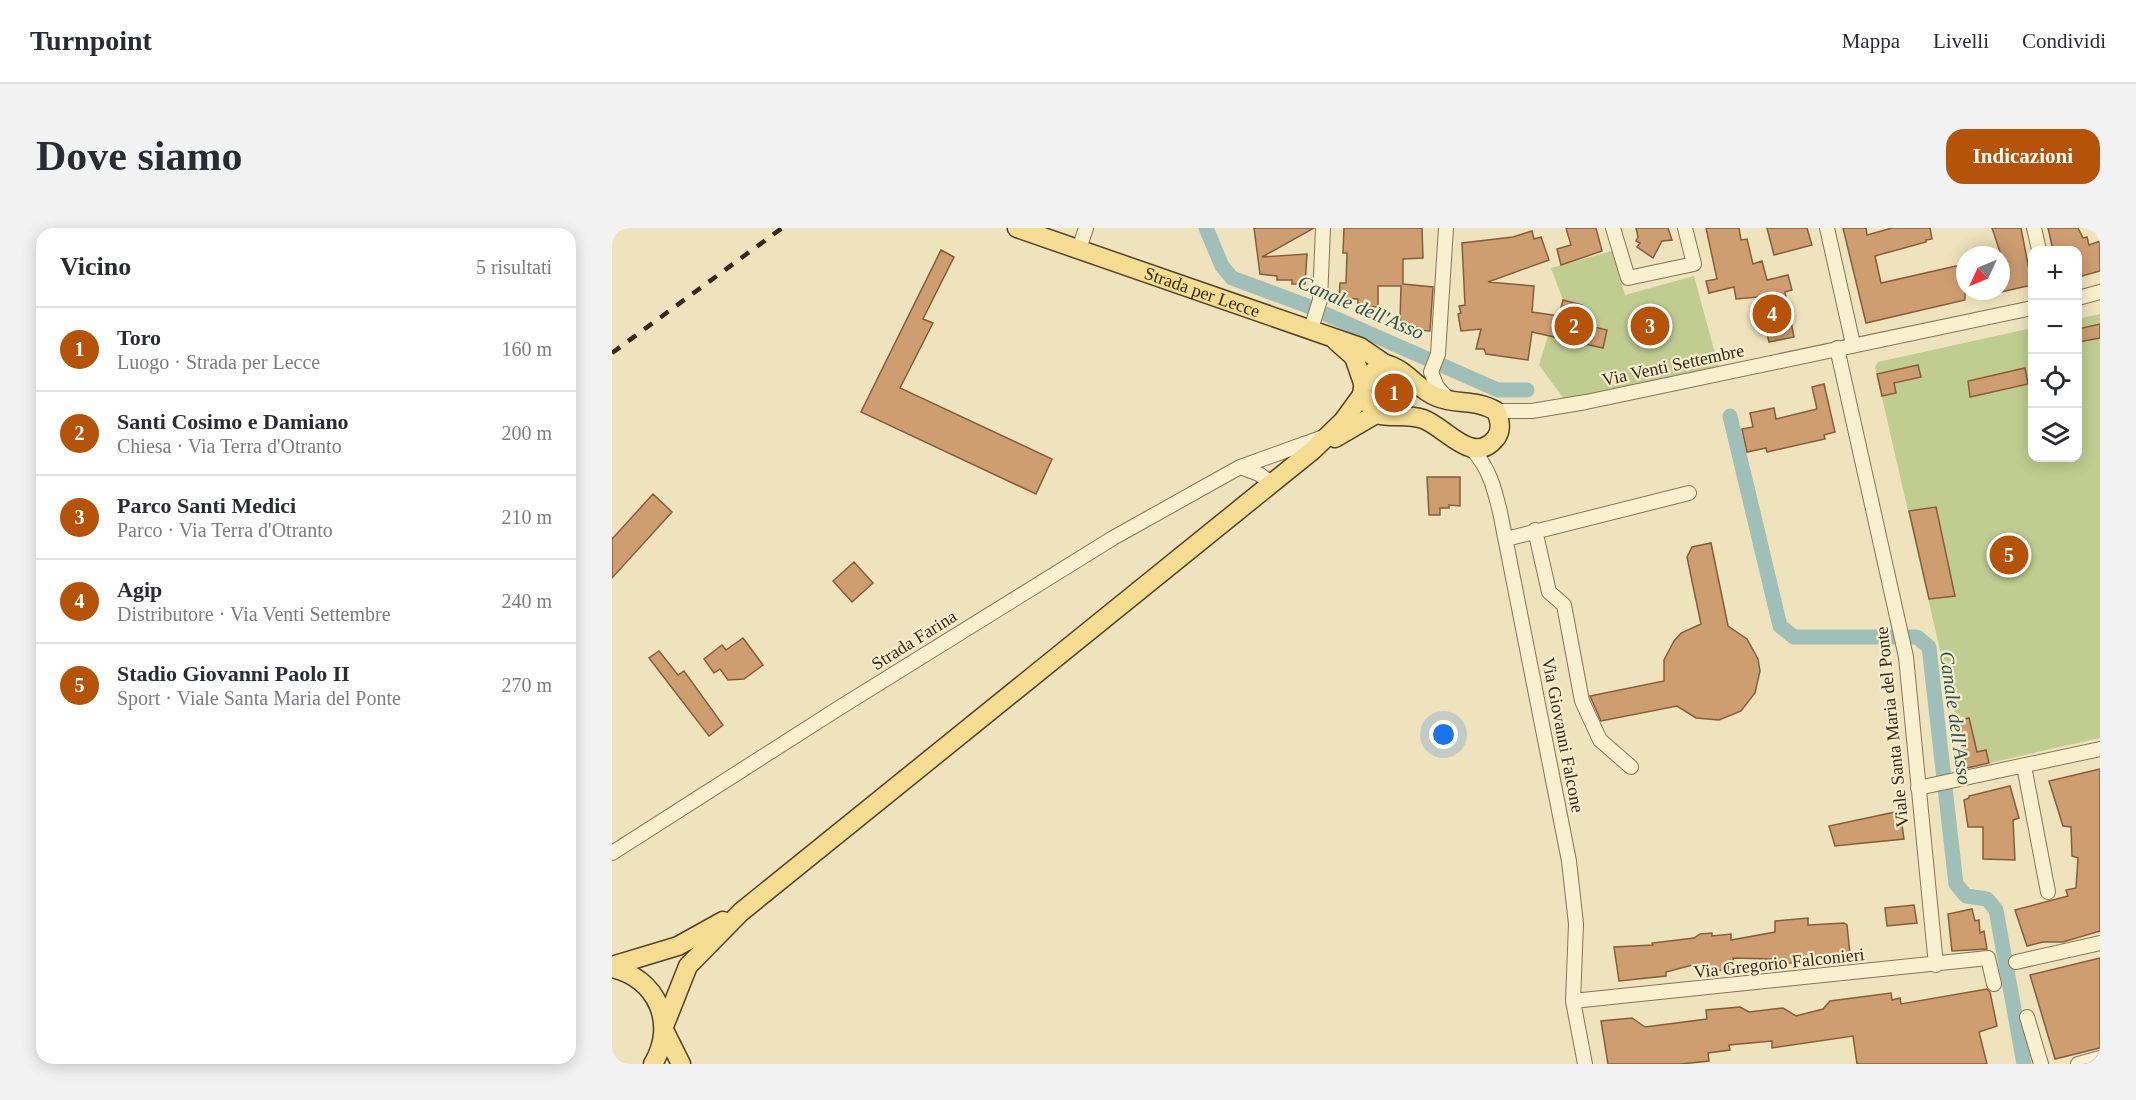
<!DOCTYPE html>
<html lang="it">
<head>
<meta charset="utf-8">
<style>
	body { margin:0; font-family:"Times New Roman",serif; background:#f2f2f3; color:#2b2b33 }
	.controls { position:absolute; right:18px; top:18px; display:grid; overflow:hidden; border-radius:12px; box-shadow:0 3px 15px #0003 }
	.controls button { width:54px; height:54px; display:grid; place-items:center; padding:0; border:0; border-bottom:2px solid #e1e1e2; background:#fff; color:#2b2b33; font:30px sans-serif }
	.compass { position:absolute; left:1344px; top:18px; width:54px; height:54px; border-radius:50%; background:#fff; box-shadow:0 3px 15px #0003; rotate:226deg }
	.you { position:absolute; left:832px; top:507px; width:21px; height:21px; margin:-15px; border:4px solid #fff; border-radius:50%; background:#1a73e8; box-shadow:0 0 0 9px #1a73e833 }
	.badge { display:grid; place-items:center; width:39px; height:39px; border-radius:50%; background:#b45309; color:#fff; font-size:20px; font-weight:700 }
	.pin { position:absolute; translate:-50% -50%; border:3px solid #fff; box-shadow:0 2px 6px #0006 }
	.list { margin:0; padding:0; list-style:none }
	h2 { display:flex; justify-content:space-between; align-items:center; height:78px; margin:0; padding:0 24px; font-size:26px }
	h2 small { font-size:20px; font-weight:400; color:#7c7c81 }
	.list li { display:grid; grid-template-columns:39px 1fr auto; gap:18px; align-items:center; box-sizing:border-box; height:84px; padding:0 24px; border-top:2px solid #e1e1e2 }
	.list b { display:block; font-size:22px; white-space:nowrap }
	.list p { margin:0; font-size:20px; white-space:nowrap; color:#7c7c81 }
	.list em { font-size:20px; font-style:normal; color:#7c7c81 }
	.icon { flex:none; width:33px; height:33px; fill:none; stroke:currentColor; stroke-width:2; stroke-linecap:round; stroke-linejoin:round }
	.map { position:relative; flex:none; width:1488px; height:836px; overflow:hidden; border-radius:18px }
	header { display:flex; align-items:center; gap:36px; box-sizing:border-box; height:84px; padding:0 30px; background:#fff; border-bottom:2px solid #e1e1e2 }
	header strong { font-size:28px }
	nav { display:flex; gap:33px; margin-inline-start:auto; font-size:21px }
	.intro { display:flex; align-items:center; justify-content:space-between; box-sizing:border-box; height:144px; padding:0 36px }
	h1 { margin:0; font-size:42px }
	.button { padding:15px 27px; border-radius:18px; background:#b45309; color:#fff; font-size:21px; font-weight:700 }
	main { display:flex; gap:36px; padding:0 36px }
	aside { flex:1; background:#fff; border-radius:18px; box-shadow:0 3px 15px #0003 }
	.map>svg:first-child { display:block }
	.green { fill:#c1cc91 }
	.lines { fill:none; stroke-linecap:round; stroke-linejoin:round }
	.canal { stroke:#a0bfb8; stroke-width:15 }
	.building { fill:#ce9e71; stroke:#865d3b; stroke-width:1.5 }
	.minor-casing { stroke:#867356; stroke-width:16 }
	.major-casing { stroke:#53402a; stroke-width:21 }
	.minor { stroke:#f9f0cf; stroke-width:14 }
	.major { stroke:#f4dc92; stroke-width:18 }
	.rail { stroke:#35291b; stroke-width:4.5; stroke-dasharray:10 10; stroke-linecap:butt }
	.labels { text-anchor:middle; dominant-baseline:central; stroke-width:4.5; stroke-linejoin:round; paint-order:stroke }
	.street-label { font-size:18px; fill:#35291b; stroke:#f6eccc }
	.water-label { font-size:20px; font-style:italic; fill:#295555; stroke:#f6eccc }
</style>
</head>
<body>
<header>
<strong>Turnpoint</strong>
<nav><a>Mappa</a><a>Livelli</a><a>Condividi</a></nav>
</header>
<div class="intro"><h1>Dove siamo</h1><a class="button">Indicazioni</a></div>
<main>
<aside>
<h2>Vicino<small>5 risultati</small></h2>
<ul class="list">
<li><span class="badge">1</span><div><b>Toro</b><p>Luogo · Strada per Lecce</p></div><em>160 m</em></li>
<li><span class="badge">2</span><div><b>Santi Cosimo e Damiano</b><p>Chiesa · Via Terra d'Otranto</p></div><em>200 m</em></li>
<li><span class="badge">3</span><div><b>Parco Santi Medici</b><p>Parco · Via Terra d'Otranto</p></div><em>210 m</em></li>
<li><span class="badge">4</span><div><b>Agip</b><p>Distributore · Via Venti Settembre</p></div><em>240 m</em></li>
<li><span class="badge">5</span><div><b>Stadio Giovanni Paolo II</b><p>Sport · Viale Santa Maria del Ponte</p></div><em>270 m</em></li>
</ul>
</aside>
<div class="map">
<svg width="1488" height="836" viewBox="0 0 1488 836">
	<rect width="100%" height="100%" fill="#eee3bc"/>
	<path class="green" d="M1000,23l13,44 69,-19 25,92 -155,31 -25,-34 9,-29 55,11 4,-17 -30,-7 4,-18 -18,-5 -12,-32z
		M1488,86v424l-133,30 -92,-401 3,-5 154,-34v130h46v-139z"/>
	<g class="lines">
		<path class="canal" d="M594,0l16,38 10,12 73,27 193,85h29
			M1118,188l50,210 14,11h123l12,10 27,237 10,12 21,3 9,11 28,154"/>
	</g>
	<path class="building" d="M642,0h60l-52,29 45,-3 -2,30h-13v-4h-15v-4l-17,-2z
		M732,0h78l1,30 -20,1v25l30,3 -3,44 -13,-1v-3l-17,-7 1,-34h-23v21l-20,-1v-7l-19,-1 1,-15h6l1,-30h-4z
		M954,0h30l6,23 -41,14 -4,-16 14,-4z
		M1024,0h32l4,12 -10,1 -9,17 -16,-11 3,-4 -4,-2 2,-4z
		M1094,0h33l2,12 6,-1 6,25 9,-3 5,19 21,-5 4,15 -7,2 9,45 -25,5 -11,-45 -22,2 -2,-12 -25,6 -3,-12 11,-2z
		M1155,0h40l5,17 -38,10z
		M1231,0h23l1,7 25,-7h38l2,11 -6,1v2l-51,14 6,27 84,-19v36l-99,23z
		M1380,0h29l11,57 -31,7v-37z
		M1436,0h30l5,10 4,-1 2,8 11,-4v30l-22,6v-27h-25z
		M920,3l2,8 7,-2 8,23 -61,22 46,4 -2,26 27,4 4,-16 19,5 -5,18 30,7 -4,18 -71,-16 -4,28 -42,-6 -2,-5h-8l5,-20 -20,2 -3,-17 3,-1 -2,-7 6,-1 -3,-62 51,-6z
		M329,22l13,7 -31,62 10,4 -33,65 152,71 -16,35 -175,-82z
		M1488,96v14l-22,4v-13z
		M1306,137l3,12 -27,6 2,10 -14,3 -5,-22z
		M1413,140l3,16 -58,13 -2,-16z
		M1212,156l11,48 -11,3 1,4 -58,13 -1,-4 -19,4 -5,-23 11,-2 -3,-14 24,-5 2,11 41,-10 -5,-22z
		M815,249h33v29l-11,-1v3h-9v7h-11z
		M41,266l19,18 -60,66v-39z
		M1324,279l19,89 -26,3 -20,-88z
		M1099,315l17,83 19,13 11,20 2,12 -5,22 -14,18 -22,9 -23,-2 -19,-12 -76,15 -11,-25 74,-15v-21l10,-19 7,-8 20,-9 -14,-67 5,-10z
		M242,334l19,21 -21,19 -19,-21z
		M131,410l20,27 -19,14 -16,1 -8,-11 -6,4 -10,-14 18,-14 4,5z
		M47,423l19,24 6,-4 39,54 -14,11 -60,-78z
		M1357,490l8,34 9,-2 3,13 -22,5 -11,-47z
		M1488,541v162l-37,11h-20l-16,4 -12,-36 53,-14 -2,-6 10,-2 2,-30 -6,-2 -1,-29 -8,-1 -14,-45z
		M1398,558l9,32 -6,2 2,40 -32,-1v-32h-15l-4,-27 5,-2v-2z
		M1288,583l4,28 -69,7 -6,-20z
		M1302,677l3,18 -30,3 -2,-18z
		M1360,681l3,12 4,-1 1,13 4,-2 3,18 -35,2 -4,-37z
		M1196,690v7l36,-2 3,2 3,29 -15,2 -3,3 -5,-3 -21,3v3l-34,2v-5l-39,-1 1,5 -6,1 1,6 -28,1 -5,-1v-6l-30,8v4l-47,5 -5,-34 39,-2 -1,-2 42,-5 6,-4 12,-1v3l19,-2v6l44,-8v-11z
		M1488,730v90l-45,11 -25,-84z
		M1375,761l3,3 7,34 -18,6 8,32h-130l-4,-28 -81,12v-7l-43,4 1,5 -22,3 1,8 -28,3h-73l-7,-43 31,-3 13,9 62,-8 -1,-9 34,-3 9,5 34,-4 13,8 27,-7 7,-8 61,-8 1,7 8,-2 1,6z"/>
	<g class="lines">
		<defs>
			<path id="minor" d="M834,0l-8,126 -7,18 6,15 12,13
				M1001,0l15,50 66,-14 -9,-36
				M1215,0l26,116
				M1422,0l5,22
				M467,21l7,-21
				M1466,70l22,-6
				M699,101l9,-29 3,-72
				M1225,120l69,309 30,308
				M884,183h36l54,-9 446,-94
				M860,221c17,19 22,38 28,63l69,349 7,63 -3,77 12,63
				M628,239l19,7 12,9
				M923,302l14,62 15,13 18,96 18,39 31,27
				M894,311l183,-46
				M1412,538l24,126
				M1306,560l182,-39
				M0,625l227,-145 274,-170 127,-71 86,-31
				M1404,734l84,-19
				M961,773l415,-43 6,26
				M1415,789l14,47
				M1466,836l22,-6"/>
			<g id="major">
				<path id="s1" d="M405,0l343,119 25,17"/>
				<path d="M724,113l18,16 9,26"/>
				<path d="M773,136c22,5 31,25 52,33 20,8 39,2 59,14 4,9 6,19 0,27 -23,29 -50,-11 -73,-19 -15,-5 -32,-1 -47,-5l-14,-19c1,-17 8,-23 23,-31z"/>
				<path d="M723,210l41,-24"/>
				<path d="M0,738l66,-20 45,-25"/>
				<path d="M0,740c45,10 65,56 41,96"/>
				<path d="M53,796l23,-58 53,-54 572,-462 30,-29 19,-26"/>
				<path d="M53,804l16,32"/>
			</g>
		</defs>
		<use href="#minor" class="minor-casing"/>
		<use href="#major" class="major-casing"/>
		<use href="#minor" class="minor"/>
		<use href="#major" class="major"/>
		<path class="rail" d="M0,125l170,-125"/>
	</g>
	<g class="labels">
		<g class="street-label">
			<text stroke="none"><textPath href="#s1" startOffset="196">Strada per Lecce</textPath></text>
			<text transform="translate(1061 137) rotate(-12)">Via Venti Settembre</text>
			<text transform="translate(302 412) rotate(-32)">Strada Farina</text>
			<text transform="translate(1280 499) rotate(-96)">Viale Santa Maria del Ponte</text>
			<text transform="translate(951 507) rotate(79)">Via Giovanni Falcone</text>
			<text transform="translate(1167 735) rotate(-6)">Via Gregorio Falconieri</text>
		</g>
		<g class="water-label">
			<text transform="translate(749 79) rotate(23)">Canale dell'Asso</text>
			<text transform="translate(1344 490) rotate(82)">Canale dell'Asso</text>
		</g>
	</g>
</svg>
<div class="controls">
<button>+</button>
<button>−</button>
<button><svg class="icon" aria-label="locate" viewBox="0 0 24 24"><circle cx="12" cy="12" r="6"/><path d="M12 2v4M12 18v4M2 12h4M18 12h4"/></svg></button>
<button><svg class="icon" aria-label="layers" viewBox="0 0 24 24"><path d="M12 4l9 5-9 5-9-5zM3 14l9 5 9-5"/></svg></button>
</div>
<svg class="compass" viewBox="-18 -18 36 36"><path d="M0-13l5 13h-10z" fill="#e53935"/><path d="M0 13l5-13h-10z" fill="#7c7c81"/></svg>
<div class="you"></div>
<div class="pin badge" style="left:782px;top:165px">1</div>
<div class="pin badge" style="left:962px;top:98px">2</div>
<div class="pin badge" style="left:1038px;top:98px">3</div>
<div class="pin badge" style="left:1160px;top:86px">4</div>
<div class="pin badge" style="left:1397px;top:327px">5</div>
</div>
</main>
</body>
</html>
